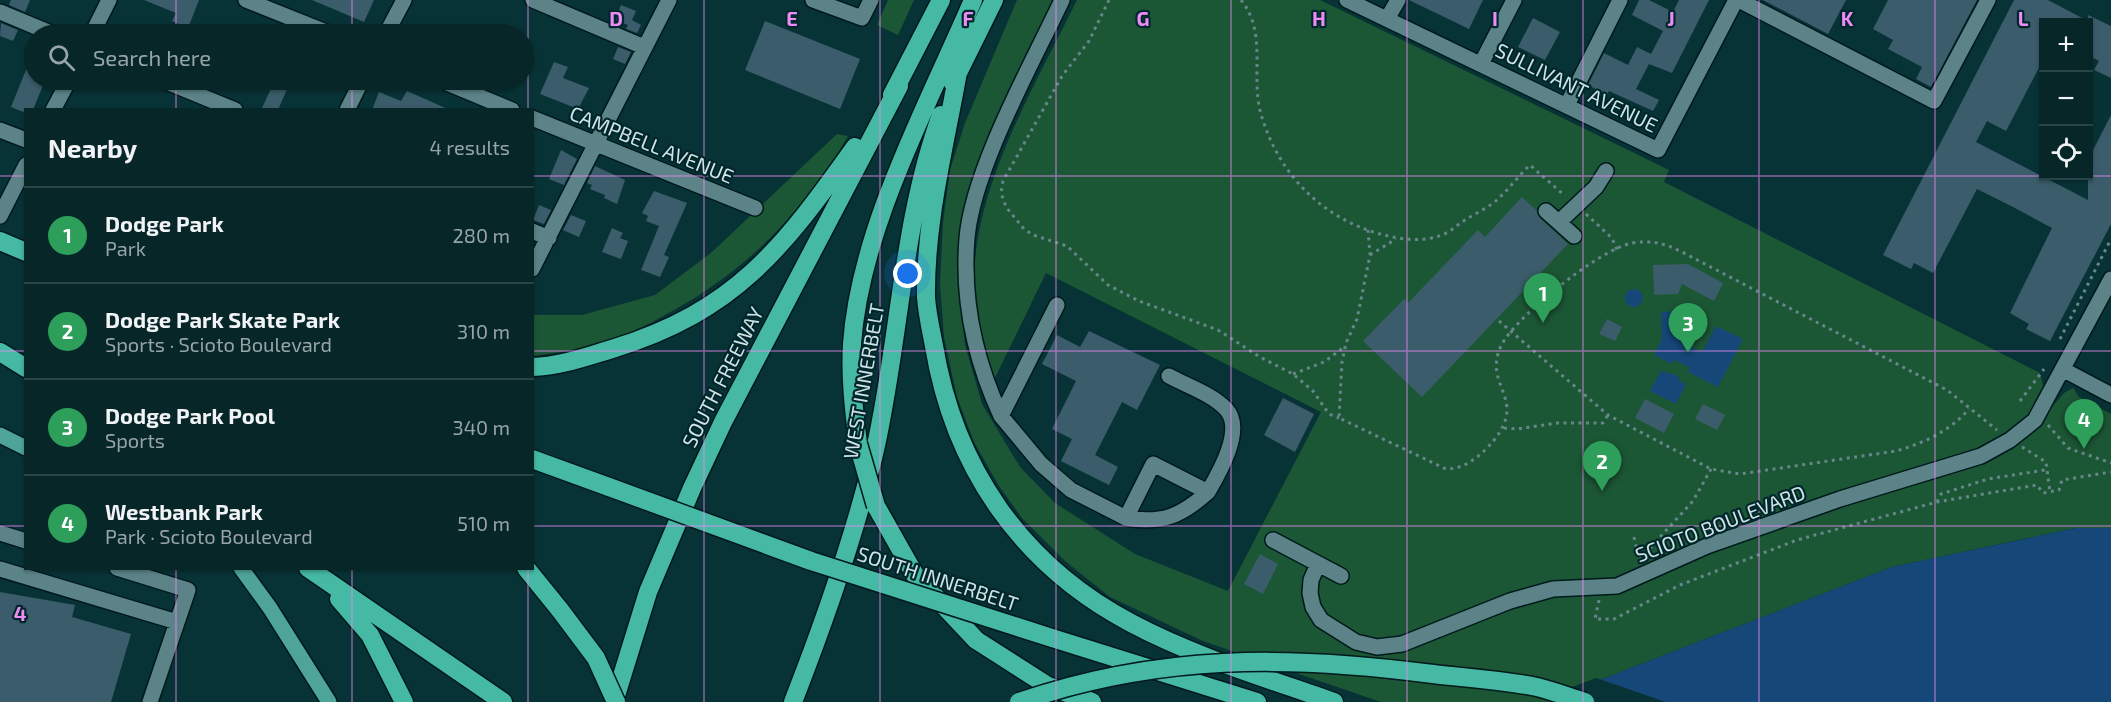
<!DOCTYPE html>
<html lang="en">
<head>
<meta charset="utf-8">
<style>
	body { margin:0; font-family:"Exo 2",sans-serif; background:#0f2e30; color:#f1f3f6 }
	.controls { position:absolute; right:18px; top:18px; display:grid; overflow:hidden; border-radius:0px; box-shadow:0 2px 4px #0004 }
	.controls button { width:54px; height:54px; display:grid; place-items:center; padding:0; border:0; border-bottom:2px solid #274345; background:#062628; color:#f1f3f6; font:30px sans-serif }
	.you { position:absolute; left:908px; top:274px; width:21px; height:21px; margin:-15px; border:4px solid #fff; border-radius:50%; background:#1a73e8; box-shadow:0 0 0 9px #1a73e833 }
	.badge { display:grid; place-items:center; width:39px; height:39px; border-radius:50%; background:#8c9099; color:#fff; font-size:20px; font-weight:700 }
	.pin { position:absolute; translate:-50% -50px; filter:drop-shadow(0 2px 3px #0008) }
	.pin::after { content:''; position:absolute; top:32px; width:21px; height:18px; background:inherit; clip-path:polygon(0 0,100% 0,50% 100%) }
	.list { margin:0; padding:0; list-style:none }
	h2 { display:flex; justify-content:space-between; align-items:center; height:78px; margin:0; padding:0 24px; font-size:26px }
	h2 small { font-size:20px; font-weight:400; color:#98a5a8 }
	.list li { display:grid; grid-template-columns:39px 1fr auto; gap:18px; align-items:center; box-sizing:border-box; height:96px; padding:0 24px; border-top:2px solid #274345 }
	.list b { display:block; font-size:22px; white-space:nowrap }
	.list p { margin:0; font-size:20px; white-space:nowrap; color:#98a5a8 }
	.list em { font-size:20px; font-style:normal; color:#98a5a8 }
	.icon { flex:none; width:33px; height:33px; fill:none; stroke:currentColor; stroke-width:2; stroke-linecap:round; stroke-linejoin:round }
	.map { position:relative; flex:none; width:2111px; height:702px; overflow:hidden }
	.search { position:absolute; background:#062628; box-shadow:0 2px 4px #0004; left:24px; top:24px; width:510px; height:66px; display:flex; align-items:center; gap:15px; box-sizing:border-box; padding:0 21px; border-radius:33px; color:#98a5a8; font-size:22px }
	.panel { position:absolute; background:#062628; box-shadow:0 2px 4px #0004; left:24px; top:108px; width:510px; height:462px; border-radius:0px }
	.map>svg:first-child { display:block }
	.green { fill:#1c5735 }
	.water { fill:#154879 }
	.pier { fill:#083336 }
	.building { fill:#3b5c6a }
	.lines { fill:none; stroke-linecap:round; stroke-linejoin:round }
	.minor-casing { stroke:#00191c; stroke-width:18 }
	.major-casing { stroke:#00191c; stroke-width:18 }
	.highway-casing { stroke:#00191c; stroke-width:21 }
	.path { stroke:#668689; stroke-width:3; stroke-dasharray:3 4.5; stroke-linecap:butt }
	.minor { stroke:#5c8488; stroke-width:15 }
	.major { stroke:#4ea499; stroke-width:15 }
	.highway { stroke:#45b9a4; stroke-width:18 }
	.highway-bridge-casing { stroke:#00191c; stroke-width:21; stroke-linecap:butt }
	.highway-bridge { stroke:#45b9a4; stroke-width:18 }
	.grid { fill:none; stroke:#ef8bf7; stroke-width:1.5; stroke-opacity:0.55 }
	.labels { text-anchor:middle; dominant-baseline:central; stroke-width:4.5; stroke-linejoin:round; paint-order:stroke }
	.street-label { font-size:20px; fill:#d0e4e6; stroke:#00282c }
	.grid-label { font-size:20px; text-anchor:middle; font-weight:bold; fill:#ef8bf7; stroke:#00282c; stroke-width:4.5; stroke-linejoin:round; paint-order:stroke }
</style>
</head>
<body>
<div class="map">
<svg width="2111" height="702" viewBox="0 0 2111 702">
	<rect width="100%" height="100%" fill="#083336"/>
	<path class="green" d="M888,0h26l-16,35 -21,-10z
		M1017,0h37l-92,228 -4,46 7,71 17,59 38,63 35,36 80,51 93,37 93,-179 -275,-139 -52,107c-8,-28 -16,-56 -19,-85 -8,-98 60,-209 102,-295h243l349,170 -5,12 376,191 9,37 15,-17 9,-5 6,9 32,17v114h-36l-183,39 -326,126 -12,9h-173l-178,-61 -93,-44 -45,-36 -43,-43 -23,-32 -25,-44 -17,-45 -13,-60 -4,-54 3,-60 7,-53 15,-47z
		M837,134l11,2c-45,78 -105,138 -185,180 -25,14 -52,26 -81,32 -16,4 -33,5 -49,8v-41h49l73,-20 57,-43z"/>
	<path class="water" d="M1625 298a9 9 0 1 1 18 0a9 9 0 1 1-18 0Z
		M1669,311l26,3 9,5 -14,27 12,6 14,-26 27,13 -25,48 -30,-15 2,-4 -15,-8 -3,4 -18,-9 8,-16 -1,-26z
		M1661,371l18,5 -1,4 8,4 -10,20 -26,-13z
		M2076,528h35v174h-557l12,-9 326,-126z"/>
	<path class="pier" d="M1596,678l70,24h-115l13,-12z"/>
	<path class="building" d="M11,0h19l-5,12 -16,-7z
		M144,0h55l-11,28 -16,-7 4,-8z
		M312,0h62l-10,22z
		M1409,0h74l-14,29z
		M1639,0h10l24,12 6,-12h30l-37,73 -23,-9 -13,25 23,11 -6,11 -44,-20 -2,4 -19,-10 16,-32 24,12 9,-18 14,7 12,-23 -31,-16z
		M1763,0h83l-18,34z
		M1888,0h89l-46,87 -15,-8 6,-12 -34,-18 5,-9 -20,-11z
		M2014,0h34l40,21v-6l23,11v52l-17,-8 5,-9 -11,-6v-33h-45v38l-37,71 -19,-10 -11,21 112,58v-40l23,-45v109l-61,117 -24,-12 3,-5 -19,-11 42,-85 -39,-21 -36,-18 -44,84 -19,-10 -3,6 -28,-14z
		M621,5l15,6 -4,9 9,5 -4,8 -11,-4 2,-4 -13,-5z
		M1533,18l27,14 -15,28 -27,-13z
		M765,21l95,38 -20,50 -95,-39z
		M1,23l17,7 -5,11 -13,-5z
		M618,47l13,5 -6,12 -12,-5z
		M34,50v30h11l-12,30h-7v3l-15,-6z
		M554,62l14,5 -5,11 26,10 -11,21 -38,-15z
		M275,80h16l-13,30h-17z
		M407,91l43,19h-78l7,-18 22,9z
		M561,150l16,9 -13,26 -15,-6z
		M595,166l30,14 -8,24 -13,-6 1,-3 -15,-6 2,-4 -5,-2z
		M654,191l33,12 -23,52 5,2 -9,20 -19,-7 18,-44 -13,-5 2,-5 -6,-3z
		M1522,197l14,13 4,8 28,26 -146,153 -59,-56 41,-42 4,4 70,-73 7,7z
		M539,205l12,5 -7,14 -11,-4z
		M571,215l15,6 -7,16 -16,-7z
		M612,228l11,5 -3,5 8,3 -7,18 -19,-7z
		M1688,264l35,19 -9,18 -32,-17 -4,10 -24,1 -1,-30z
		M1607,319l15,8 -7,14 -16,-7z
		M1089,331l71,34 -23,45 -15,-8 -27,53 23,12 -9,18 -48,-24 11,-22 -20,-10 24,-48 -34,-17 15,-29 23,12z
		M1283,398l31,16 -19,38 -31,-17z
		M1645,399l29,15 -10,19 -29,-15z
		M1703,404l22,11 -8,15 -22,-11z
		M1260,554l18,10 -15,30 -19,-10z
		M0,592l75,13 -3,12 59,17 -20,68h-111z"/>
	<g class="lines">
		<defs>
			<path id="minor" d="M246,0l85,34
				M533,0l111,47
				M813,0l49,18 9,-18
				M1347,0l311,150 78,-150
				M1739,0l195,101 54,-101
				M0,12l53,22
				M1387,19l11,-19
				M92,34l17,-34
				M386,34l18,-34
				M1481,64l33,-64
				M162,80l73,30
				M440,80l72,30
				M1567,105l53,-105
				M53,110l16,-30
				M347,110l15,-30
				M532,118l223,90
				M0,130l26,10
				M1546,211l28,25
				M0,216l26,-51
				M1559,222l37,-35 10,-16
				M532,231l17,7
				M532,269l137,-269
				M1057,305l-56,111 40,48 30,26 55,28 27,-54 55,28c11,-19 37,-63 18,-83 -14,-15 -39,-23 -57,-33
				M2064,370l47,25
				M1001,416c-26,-56 -39,-116 -34,-178 6,-69 65,-174 95,-238
				M1126,518c37,6 55,-2 82,-26
				M0,533l26,8
				M1273,540l68,36
				M1318,564l-7,16 -1,13 3,14 8,13 35,22 21,5 25,-3 108,-43 43,-12 64,-3 90,-40 133,-47 141,-43 29,-16 25,-20 76,-141
				M117,568l71,22 -38,112
				M0,569l177,53"/>
			<path id="major" d="M0,435l26,13
				M241,568l29,40 59,94"/>
			<path id="highway" d="M958,72c-13,74 -33,149 -32,225 1,16 5,33 8,49 20,121 87,219 197,277 64,34 135,55 203,79
				M953,83l41,-83
				M892,95l49,-95
				M0,241l26,11
				M0,352l26,16
				M532,367c29,-1 53,-10 80,-18 124,-38 171,-101 243,-202
				M858,444c-4,-34 -8,-66 -6,-100 8,-115 76,-239 121,-344
				M532,459l77,28
				M876,506l39,69 61,65 72,46 44,16
				M308,568l195,134
				M526,568l34,42
				M339,599l31,36 34,67
				M1052,638l205,64
				M614,702l34,-110 44,-104 31,-66 176,-336
				M793,702c32,-82 62,-166 82,-252 25,-111 27,-228 66,-335"/>
		</defs>
		<use href="#minor" class="minor-casing"/>
		<use href="#major" class="major-casing"/>
		<use href="#highway" class="highway-casing"/>
		<path class="path" d="M1109,0l-20,41 -27,35 -59,105 -2,12 5,14 18,22 9,6 34,11 41,39 31,16 79,29 42,27 33,17 20,17 16,23 10,4
			M1241,0c27,33 9,76 20,114 17,59 59,103 119,120 20,5 41,9 62,1 8,-3 15,-10 23,-15 11,-7 25,-13 34,-22 11,-10 20,-23 31,-33l35,31
			M1586,214l26,24 5,12
			M1368,230l2,25 -13,64 -11,24 -4,19 -3,56 107,51c16,0 29,-9 39,-19 50,-50 -4,-61 16,-104 14,-29 99,-97 131,-103 19,-3 32,0 48,8l267,139 50,40
			M1370,255l26,-16
			M1499,321l109,94 103,54 29,5 156,-23c28,-8 54,-20 73,-42
			M2060,339l51,-100
			M1293,374l31,-12 20,-15
			M2020,401l24,-32
			M2048,425l20,23 43,15
			M1504,428l13,1 40,-6h46l5,-8
			M2022,447l24,15 4,30
			M1937,502l4,-8 47,-15 57,-9 1,3
			M1634,537l5,22
			M1640,559l53,-58 18,-32
			M1599,600l-4,19h19l66,-34 117,-45 140,-38 100,-17 6,8 16,-3 3,-10 49,-8"/>
		<use href="#minor" class="minor"/>
		<use href="#major" class="major"/>
		<use href="#highway" class="highway"/>
		<defs>
			<path id="highway-bridge" d="M858,444l18,62
				M609,487l202,74 241,77
				M560,610l36,48 20,44
				M1019,702c139,-48 270,-47 414,-28 34,4 70,6 104,13 16,4 32,10 48,15"/>
		</defs>
		<use href="#highway-bridge" class="highway-bridge-casing"/>
		<use href="#highway-bridge" class="highway-bridge"/>
	</g>
	<path class="grid" d="M176,0v34M352,0v34M528,0v110M704,0v702M880,0v702M1056,0v702M1231,0v702M1407,0v702M1583,0v702M1759,0v702M1935,0v702M176,80v30M352,80v30M0,176h26M532,176h1512M2044,176h44M2088,176h23M0,351h26M532,351h1579M0,526h26M532,526h1579M176,568v134M352,568v134M528,568v134"/>
	<g class="labels">
		<g class="street-label">
			<text transform="translate(1577 87) rotate(26)">SULLIVANT AVENUE</text>
			<text transform="translate(652 144) rotate(22)">CAMPBELL AVENUE</text>
			<text transform="translate(722 377) rotate(-63)">SOUTH FREEWAY</text>
			<text transform="translate(863 381) rotate(-80)">WEST INNERBELT</text>
			<text transform="translate(1720 523) rotate(-21)">SCIOTO BOULEVARD</text>
			<text transform="translate(938 578) rotate(18)">SOUTH INNERBELT</text>
		</g>
	</g>
	<g class="grid-label">
		<text x="616" y="26">D</text>
		<text x="792" y="26">E</text>
		<text x="968" y="26">F</text>
		<text x="1143" y="26">G</text>
		<text x="1319" y="26">H</text>
		<text x="1495" y="26">I</text>
		<text x="1671" y="26">J</text>
		<text x="1847" y="26">K</text>
		<text x="2023" y="26">L</text>
		<text x="20" y="621">4</text>
	</g>
</svg>
<div class="controls">
<button>+</button>
<button>−</button>
<button><svg class="icon" aria-label="locate" viewBox="0 0 24 24"><circle cx="12" cy="12" r="6"/><path d="M12 2v4M12 18v4M2 12h4M18 12h4"/></svg></button>
</div>
<div class="you"></div>
<div class="pin badge" style="left:1543px;top:323px;background:#2e9e5b">1</div>
<div class="pin badge" style="left:1602px;top:491px;background:#2e9e5b">2</div>
<div class="pin badge" style="left:1688px;top:353px;background:#2e9e5b">3</div>
<div class="pin badge" style="left:2084px;top:449px;background:#2e9e5b">4</div>
<div class="search"><svg class="icon" aria-label="search" viewBox="0 0 24 24"><circle cx="10" cy="10" r="6"/><path d="M15 15l6 6"/></svg>Search here</div>
<section class="panel">
<h2>Nearby<small>4 results</small></h2>
<ul class="list">
<li><span class="badge" style="background:#2e9e5b">1</span><div><b>Dodge Park</b><p>Park</p></div><em>280 m</em></li>
<li><span class="badge" style="background:#2e9e5b">2</span><div><b>Dodge Park Skate Park</b><p>Sports · Scioto Boulevard</p></div><em>310 m</em></li>
<li><span class="badge" style="background:#2e9e5b">3</span><div><b>Dodge Park Pool</b><p>Sports</p></div><em>340 m</em></li>
<li><span class="badge" style="background:#2e9e5b">4</span><div><b>Westbank Park</b><p>Park · Scioto Boulevard</p></div><em>510 m</em></li>
</ul>
</section>
</div>
</body>
</html>
